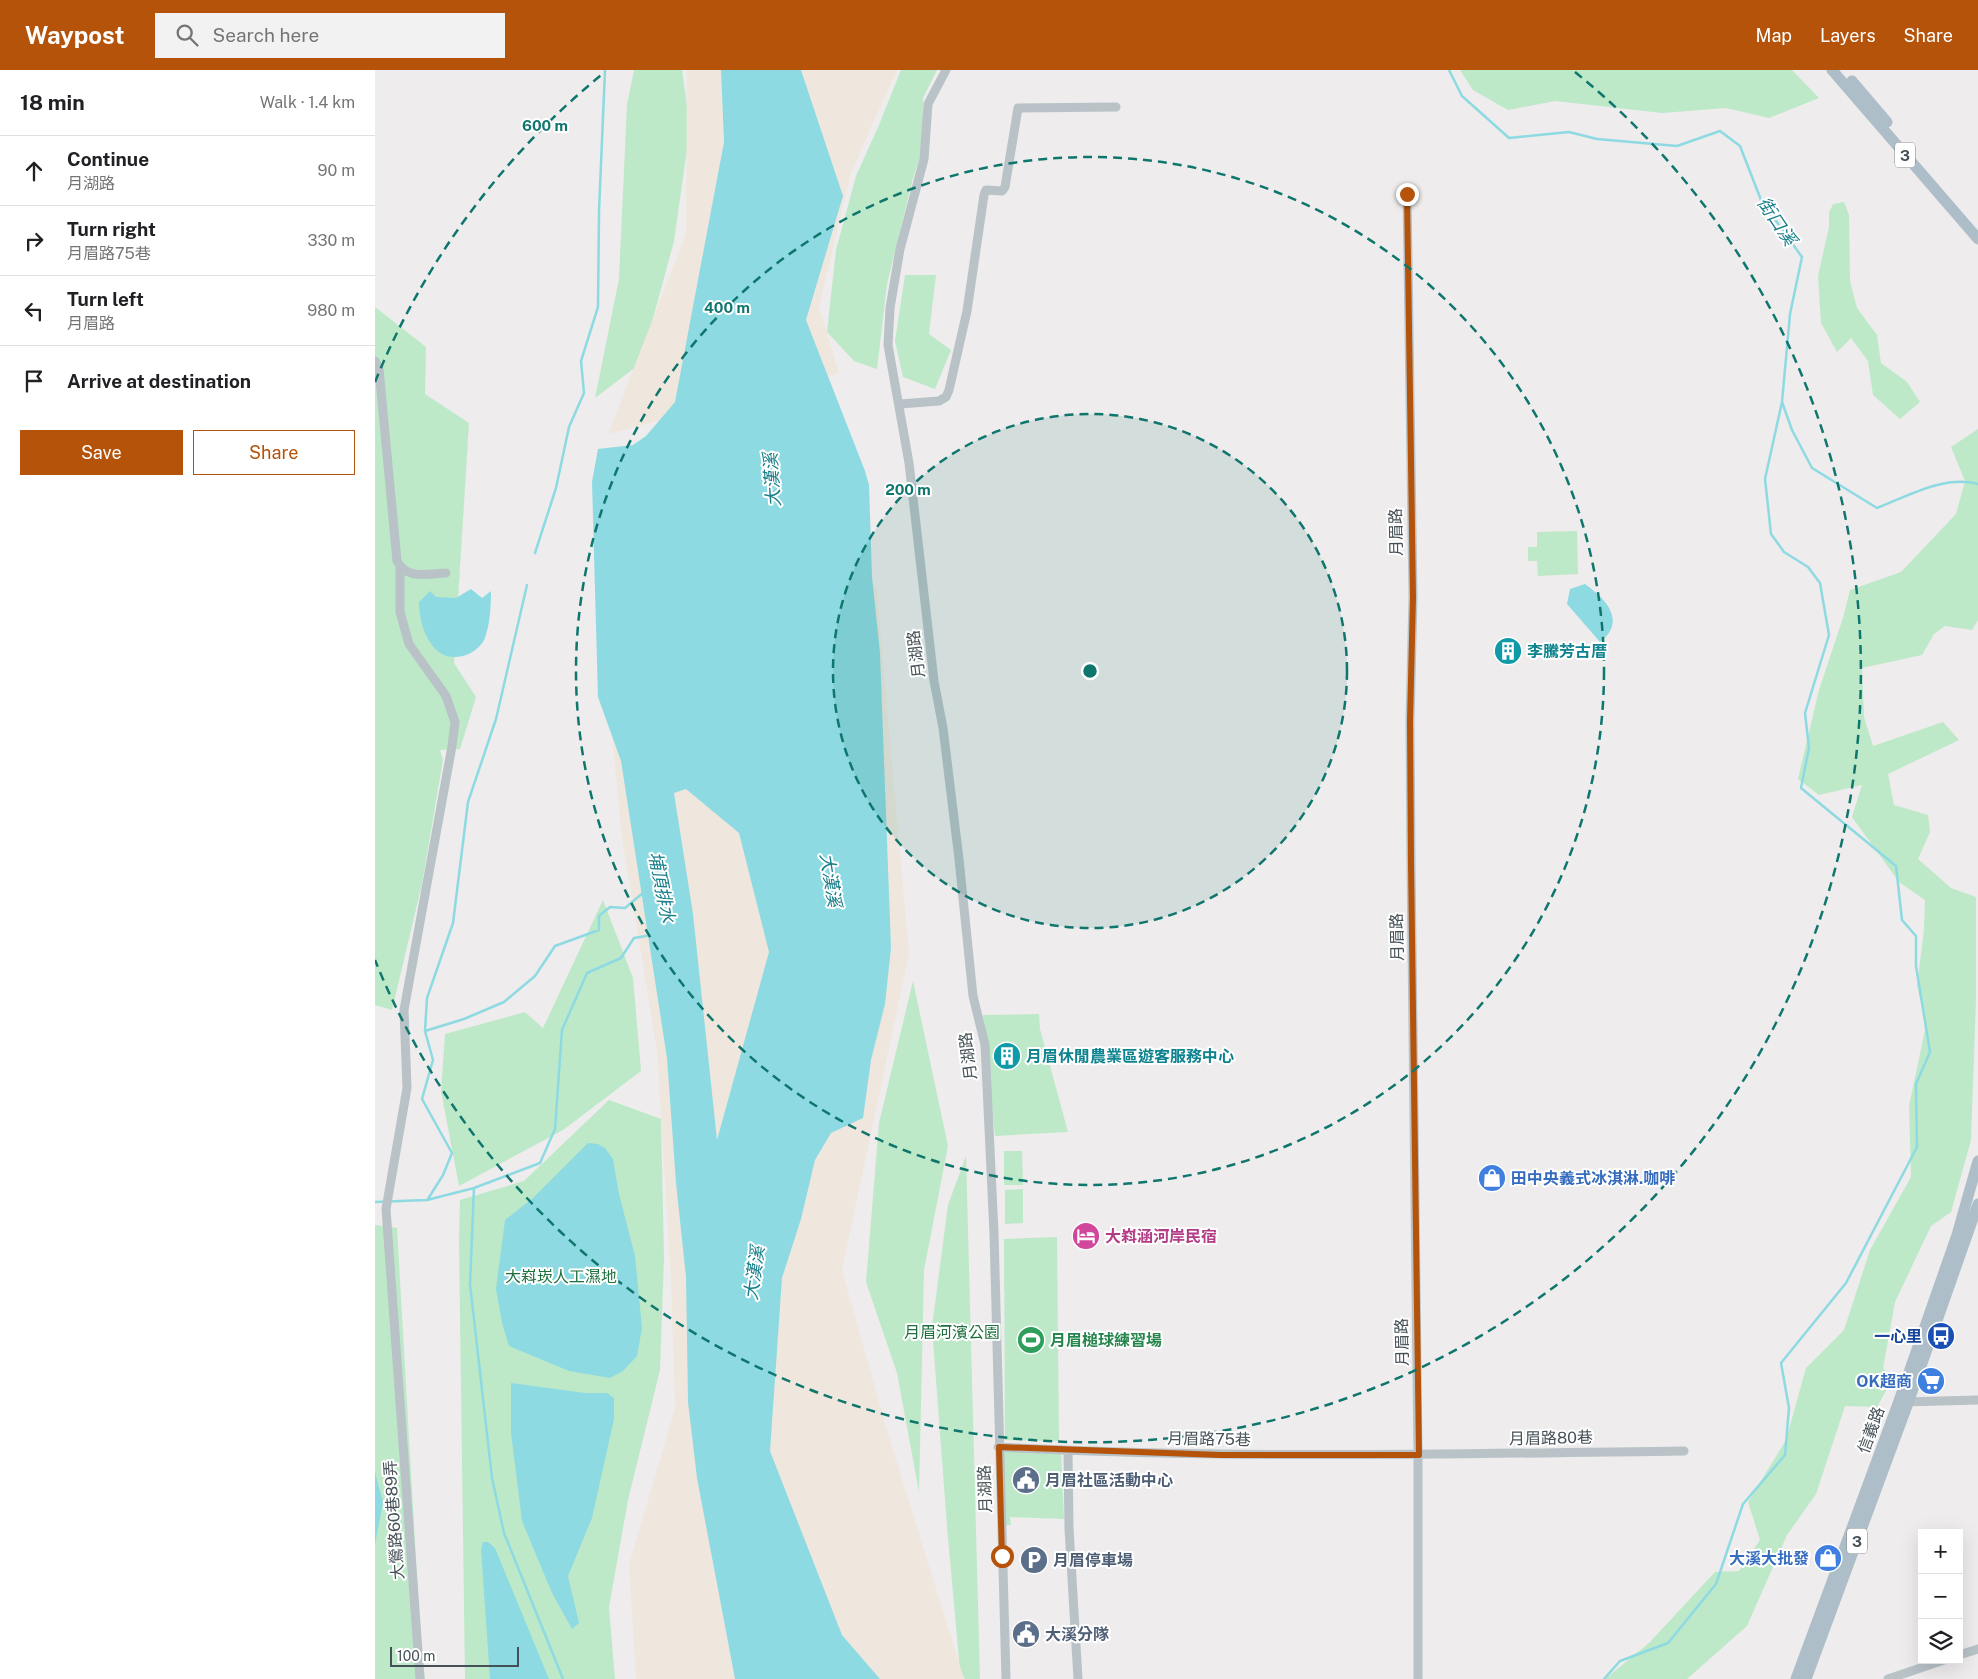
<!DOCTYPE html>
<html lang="en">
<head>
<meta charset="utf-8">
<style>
	body { margin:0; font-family:"Public Sans","Noto Sans TC",sans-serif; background:#f2f2f2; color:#202124 }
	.controls { position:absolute; right:15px; bottom:15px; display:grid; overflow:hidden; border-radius:0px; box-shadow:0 5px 20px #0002 }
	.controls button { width:45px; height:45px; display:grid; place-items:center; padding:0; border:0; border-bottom:1px solid #e0e0e0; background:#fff; color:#202124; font:25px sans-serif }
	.scale { position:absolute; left:15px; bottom:12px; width:129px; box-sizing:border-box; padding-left:5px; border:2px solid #465157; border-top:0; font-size:14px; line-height:18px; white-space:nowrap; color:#465157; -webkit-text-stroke:4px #fff; paint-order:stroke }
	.stop { position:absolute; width:15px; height:15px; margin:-11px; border:4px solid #b45309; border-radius:50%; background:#fff }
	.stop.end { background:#b45309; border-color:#fff; box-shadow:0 1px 5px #0008 }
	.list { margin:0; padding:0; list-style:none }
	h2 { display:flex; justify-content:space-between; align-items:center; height:65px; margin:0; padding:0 20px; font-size:21px }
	h2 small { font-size:16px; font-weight:400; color:#757577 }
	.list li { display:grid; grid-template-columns:32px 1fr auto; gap:15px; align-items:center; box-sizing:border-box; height:70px; padding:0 20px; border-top:1px solid #e0e0e0 }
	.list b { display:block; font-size:19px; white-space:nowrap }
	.list p { margin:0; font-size:16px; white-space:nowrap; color:#757577 }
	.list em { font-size:16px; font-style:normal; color:#757577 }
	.actions { display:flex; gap:10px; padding:15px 20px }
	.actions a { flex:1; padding:11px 0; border:1px solid #b45309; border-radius:0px; text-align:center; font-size:18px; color:#b45309 }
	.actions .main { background:#b45309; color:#fff }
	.icon { flex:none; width:28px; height:28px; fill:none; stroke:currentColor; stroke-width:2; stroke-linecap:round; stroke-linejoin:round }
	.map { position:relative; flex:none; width:1603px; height:1609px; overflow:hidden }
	header { display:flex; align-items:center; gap:30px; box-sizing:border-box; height:70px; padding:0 25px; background:#b45309; color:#fff }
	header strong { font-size:24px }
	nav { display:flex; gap:28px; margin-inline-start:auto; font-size:18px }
	.search { width:350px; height:45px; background:#f2f2f2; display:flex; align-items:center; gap:12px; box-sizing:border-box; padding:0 18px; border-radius:0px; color:#757577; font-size:19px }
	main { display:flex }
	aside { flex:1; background:#fff }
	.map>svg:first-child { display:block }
	.green { fill:#bde9c9 }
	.sand { fill:#efe7dd }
	.water { fill:#8edae2; fill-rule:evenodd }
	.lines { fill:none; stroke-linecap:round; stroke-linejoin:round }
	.stream { stroke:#8edae2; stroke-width:2.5 }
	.minor { stroke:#b8c2c7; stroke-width:9 }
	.major { stroke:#adbec9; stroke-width:11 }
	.route { stroke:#b45309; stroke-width:6 }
	.ring { fill:none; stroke:#0f766e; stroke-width:2.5; stroke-dasharray:9 6 }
	.labels { text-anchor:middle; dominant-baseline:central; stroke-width:4; stroke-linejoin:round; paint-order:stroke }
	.shield { fill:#fff; stroke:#7e8589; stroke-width:1 }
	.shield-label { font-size:15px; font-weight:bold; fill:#465157 }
	.street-label { font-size:16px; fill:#465157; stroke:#fff }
	.culture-label { font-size:16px; font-weight:bold; fill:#0d838f; stroke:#fff; text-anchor:start }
	.shop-label { font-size:16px; font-weight:bold; fill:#366cbe; stroke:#fff; text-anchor:end }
	.hotel-label { font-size:16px; font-weight:bold; fill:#b23c85; stroke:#fff; text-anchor:start }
	.park-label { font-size:16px; fill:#1e713e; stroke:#fff }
	.transit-label { font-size:16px; font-weight:bold; fill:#164399; stroke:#fff; text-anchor:end }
	.leisure-label { font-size:16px; font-weight:bold; fill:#27864d; stroke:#fff; text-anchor:start }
	.service-label { font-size:16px; font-weight:bold; fill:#4e5e75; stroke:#fff; text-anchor:start }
	.water-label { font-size:18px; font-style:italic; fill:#187f8a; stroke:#fff }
	.centre { fill:#0f766e; stroke:#fff; stroke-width:2.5 }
	.ring-label { font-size:15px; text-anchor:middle; font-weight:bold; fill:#0f766e; stroke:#fff; stroke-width:4; stroke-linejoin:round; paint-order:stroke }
</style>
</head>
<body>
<header>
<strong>Waypost</strong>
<div class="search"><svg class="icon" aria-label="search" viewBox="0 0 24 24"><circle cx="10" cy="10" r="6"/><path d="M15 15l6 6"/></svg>Search here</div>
<nav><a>Map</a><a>Layers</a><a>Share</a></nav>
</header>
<main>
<aside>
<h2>18 min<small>Walk · 1.4 km</small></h2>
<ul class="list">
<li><svg class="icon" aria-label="ahead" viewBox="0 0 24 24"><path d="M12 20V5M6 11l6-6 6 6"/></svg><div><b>Continue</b><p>月湖路</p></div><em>90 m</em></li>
<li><svg class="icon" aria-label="right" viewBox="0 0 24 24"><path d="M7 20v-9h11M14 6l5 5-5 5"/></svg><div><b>Turn right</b><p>月眉路75巷</p></div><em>330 m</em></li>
<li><svg class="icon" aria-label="left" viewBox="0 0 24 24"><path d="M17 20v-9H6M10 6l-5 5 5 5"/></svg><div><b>Turn left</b><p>月眉路</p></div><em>980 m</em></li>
<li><svg class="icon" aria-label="arrive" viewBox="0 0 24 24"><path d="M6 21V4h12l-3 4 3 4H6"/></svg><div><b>Arrive at destination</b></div></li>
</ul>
<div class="actions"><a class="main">Save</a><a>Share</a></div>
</aside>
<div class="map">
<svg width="1603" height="1609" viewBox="0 0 1603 1609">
	<rect width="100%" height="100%" fill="#eeecec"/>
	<path class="green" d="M259,0h48l8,58 -16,113 -33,122 -46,35 24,-119 8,-174z
		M526,0h36l-14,28 -1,52 -10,32 -25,102 -10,85 -23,-8 -27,-29 9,-82 20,-74 23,-51z
		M1085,0h332l27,28 -50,20 -43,-10 -64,5 -107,-12 -47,9 -35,-20z
		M1469,132l5,13 1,66 7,27 20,27 4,28 26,19 13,20 -20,17 -27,-24 -5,-34 -17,-23 -14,14 -16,-29 -3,-47 11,-49v-14l4,-9z
		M530,205h31l-7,59 22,16 -16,39 -32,-12 -8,-36z
		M0,237l51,40 -1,47 44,29 -15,240 22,34 -16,52 -20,1 3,10 -21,124 -30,126 -17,-5z
		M1603,359v191l-6,10 -27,-4 -11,8 -12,21 -60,13 2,49 9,29 70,-24 16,18 -71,34 6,31 34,10 2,17 -12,27 33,29 25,9v103l-5,140 -20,72 -20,14 -36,76 -12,66 10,10 -16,29 -32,-1 -29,88 -29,41 -40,91 -60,53h-82l44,-36 66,-71 24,-1 21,-31 -12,-38 38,-62 20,-72 38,-38 26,-80 41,-73 -2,-71 17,-81 -9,-40 7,-55 1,-30 -26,-18 -47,-65 10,-32 -43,10 -21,-16 21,-89 24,-72 7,-28 51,-18 55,-58 9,-33 -14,-34z
		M1202,461l1,43 -40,2 -1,-15h-9v-14h9v-15z
		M228,830l30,78 8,93 -78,59 -104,56 -18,-95 4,-57 80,-22 18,16z
		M538,911l35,165 -24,124 -5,222 -22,-119 -31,-91 13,-159z
		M664,944l1,15 28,103 -73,4 -12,-121z
		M234,1030l52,19 3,139 -4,112 -32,130 -19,107 6,72h-150l-6,-438 1,-41 64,-19z
		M629,1081h18l1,34h-19z
		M591,1086l14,523h-15l-5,-8 -13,-145 -15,-199 16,-122z
		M648,1119v34l-18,1v-34z
		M0,1155l22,3 23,402 5,49h-50z
		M682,1167l2,204 -54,-1 -1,-201z
		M624,1378l62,1 3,70 -54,-2 1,8h-9z"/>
	<path class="sand" d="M312,0h210l-46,102 -32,135 20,66 -231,61 78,-200z
		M501,515l33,369 -67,316 45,160 77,249h-328l-7,-114 46,-157 -4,-129 -14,-228 -35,-214 -23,-234z"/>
	<path class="water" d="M346,0h80l42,126 -37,124 59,151 4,14 3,92 8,76 11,295 -6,56 -14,56 -8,58 -32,15 -16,27 -14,59 -19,59 -12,173 72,184 38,44h-145l-38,-201 -9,-76 -2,-125 -10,-94 -9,-125 -46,-297 -23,-64 -6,-215 6,-33 35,-4 13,-9 29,-34 49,-260zM311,719l53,44 30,119 -52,188 -24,-226 -19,-121z
		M1210,514c21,15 42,37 15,58l-33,-38 3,-15z
		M96,519l11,9 9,-7c0,14 -1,36 -7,49 -4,8 -13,14 -21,16 -31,8 -44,-29 -44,-54l11,-11 6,6 20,1z
		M213,1073l10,1 7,4 8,11 6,35 16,62 7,72 -5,28 -14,15 -13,7 -41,-7 -60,-25 -7,-23 -6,-34 9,-69 28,-22z
		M136,1313l74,10h22l7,5v21l-22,99 -24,58 11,47 -7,6 -20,-36 -30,-72 -11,-88z
		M0,1402l8,30 -8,43z
		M108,1472h5l7,6 54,131h-59l-9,-130z"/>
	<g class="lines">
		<path class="stream" d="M1074,0l13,26 47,42 60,-6 28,7 80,7 43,-15 20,15 21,54 41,57 -12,57 -8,88 10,28 20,38 65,40c31,-12 67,-33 101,-24
			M160,483l21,-65 13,-61 15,-34 -3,-32 17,-54 1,-96 6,-141
			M50,961l39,-12 40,-17 31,-26 20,-30 44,-16v-14l11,-9 15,1 19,-16
			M99,1118l-4,96 22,194 12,55 59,146
			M53,1129l15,-24 9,-22 -30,-54 11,-39 -8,-29 2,-33 26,-75 15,-121 28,-83 31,-134
			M0,1132l52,-2 47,-12 66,-25 15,-34 7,-99 25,-57 34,-15 13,-20 18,-3
			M1229,1609l16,-18 48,-18 48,-59 27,-80 42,-49 4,-47 -8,-45 65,-80 71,-136 -1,-63 14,-32 -14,-86v-30l-14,-16 -6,-54 -95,-78 8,-40 -4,-35 24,-78 -9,-52 -12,-16 -24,-15 -13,-18 -6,-55 17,-77"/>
		<path class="minor" d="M571,0l-18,34 -4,55 -24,90 -10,59 -2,37 21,118 25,218 9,47 16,131 14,137 12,49 9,188 12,446
			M1032,124l6,403 -3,124 1,142 7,592v224
			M0,291l4,8 18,192c10,19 30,13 49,12
			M525,334l39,-3 7,-4 3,-7 18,-79 17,-116 2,-5 16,1 3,-4 13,-79 98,-1
			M25,498v44l9,32 37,52 9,26 -3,24 -48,264 3,78 -21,121 34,470
			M1528,1332l75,-2
			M623,1377c229,12 458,7 686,4
			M693,1381l1,77 9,151
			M1584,1585l19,-6
			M1513,1609l56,-19"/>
		<path class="major" d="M1457,0l146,169
			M1477,11l35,41
			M1421,1609l103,-278 58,-166 21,-74
			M1431,1609l102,-276 70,-199"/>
	</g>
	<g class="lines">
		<path class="route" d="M627,1486l-3,-109 222,8h198l-8,-592 -1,-142 3,-124 -6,-403"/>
	</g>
	<circle cx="715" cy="601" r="257" fill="#0f766e" fill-opacity=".12"/>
	<g class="ring">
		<circle cx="715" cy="601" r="257"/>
		<circle cx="715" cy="601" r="514"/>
		<path d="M0 312A771 771 0 0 1 230 2M1200 2A771 771 0 1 1 0 890"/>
	</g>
	<defs>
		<symbol id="building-disc" viewBox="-11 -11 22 22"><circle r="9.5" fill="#0f9aa8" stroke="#fff"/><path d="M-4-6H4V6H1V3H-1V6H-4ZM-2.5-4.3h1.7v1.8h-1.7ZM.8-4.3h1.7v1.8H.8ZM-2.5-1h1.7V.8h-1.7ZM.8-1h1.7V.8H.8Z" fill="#fff"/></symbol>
		<symbol id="shop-disc" viewBox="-11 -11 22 22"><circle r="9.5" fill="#3f7fe0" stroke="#fff"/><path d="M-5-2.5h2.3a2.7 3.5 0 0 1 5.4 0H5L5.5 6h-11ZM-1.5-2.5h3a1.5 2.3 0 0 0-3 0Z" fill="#fff"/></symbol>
		<symbol id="hotel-disc" viewBox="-11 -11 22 22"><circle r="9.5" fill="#d1479c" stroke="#fff"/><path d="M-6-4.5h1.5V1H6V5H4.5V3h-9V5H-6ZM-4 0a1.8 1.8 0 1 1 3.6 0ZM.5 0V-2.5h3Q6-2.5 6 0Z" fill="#fff"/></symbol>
		<symbol id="bus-disc" viewBox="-11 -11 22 22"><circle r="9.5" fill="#1a4fb4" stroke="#fff"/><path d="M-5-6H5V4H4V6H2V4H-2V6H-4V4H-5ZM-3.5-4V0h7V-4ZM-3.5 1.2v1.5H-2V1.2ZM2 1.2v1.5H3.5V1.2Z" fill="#fff"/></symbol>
		<symbol id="stadium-disc" viewBox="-11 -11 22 22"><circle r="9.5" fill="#2e9e5b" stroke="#fff"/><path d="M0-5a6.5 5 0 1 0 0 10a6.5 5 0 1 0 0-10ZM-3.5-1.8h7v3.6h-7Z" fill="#fff"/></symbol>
		<symbol id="supermarket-disc" viewBox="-11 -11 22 22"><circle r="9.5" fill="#3f7fe0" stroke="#fff"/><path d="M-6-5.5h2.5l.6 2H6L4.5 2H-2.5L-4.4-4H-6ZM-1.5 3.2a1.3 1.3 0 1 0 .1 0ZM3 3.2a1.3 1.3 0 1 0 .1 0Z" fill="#fff"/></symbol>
		<symbol id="civic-disc" viewBox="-11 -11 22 22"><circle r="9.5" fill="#5c6f8a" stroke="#fff"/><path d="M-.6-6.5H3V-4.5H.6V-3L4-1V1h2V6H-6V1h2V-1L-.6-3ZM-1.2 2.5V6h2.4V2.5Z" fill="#fff"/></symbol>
		<symbol id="parking-disc" viewBox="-11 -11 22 22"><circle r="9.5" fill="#5c6f8a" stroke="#fff"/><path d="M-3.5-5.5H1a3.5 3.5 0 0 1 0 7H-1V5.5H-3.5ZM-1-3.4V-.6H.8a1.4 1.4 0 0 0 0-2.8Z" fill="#fff"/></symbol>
	</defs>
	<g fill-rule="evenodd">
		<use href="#building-disc" x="1117" y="565" width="32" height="32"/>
		<use href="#building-disc" x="616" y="970" width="32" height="32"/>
		<use href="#shop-disc" x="1101" y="1092" width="32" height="32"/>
		<use href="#hotel-disc" x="695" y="1150" width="32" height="32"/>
		<use href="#bus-disc" x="1550" y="1250" width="32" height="32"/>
		<use href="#stadium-disc" x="640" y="1254" width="32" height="32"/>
		<use href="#supermarket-disc" x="1540" y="1295" width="32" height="32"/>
		<use href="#civic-disc" x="635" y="1394" width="32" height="32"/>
		<use href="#shop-disc" x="1437" y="1472" width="32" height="32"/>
		<use href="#parking-disc" x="643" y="1474" width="32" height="32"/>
		<use href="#civic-disc" x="635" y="1548" width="32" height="32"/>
	</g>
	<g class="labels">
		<g class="shield">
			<rect x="1520" y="72.5" width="20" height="25" rx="4"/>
			<rect x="1472" y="1458.5" width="20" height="25" rx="4"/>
		</g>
		<g class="shield-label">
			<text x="1530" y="85">3</text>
			<text x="1482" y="1471">3</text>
		</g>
		<g class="street-label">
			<text transform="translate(1021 462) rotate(-91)">月眉路</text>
			<text transform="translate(541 584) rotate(-97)">月湖路</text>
			<text transform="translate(1022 867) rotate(-91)">月眉路</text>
			<text transform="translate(593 986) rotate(-97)">月湖路</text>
			<text transform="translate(1027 1272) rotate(-91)">月眉路</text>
			<text transform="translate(1496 1360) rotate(-70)">信義路</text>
			<text transform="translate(1176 1368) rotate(-1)">月眉路80巷</text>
			<text transform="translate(834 1369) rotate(1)">月眉路75巷</text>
			<text transform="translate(610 1419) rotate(-92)">月湖路</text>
			<text transform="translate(19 1450) rotate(-94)">大鶯路60巷89弄</text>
		</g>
		<g class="culture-label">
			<text x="1152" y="581">李騰芳古厝</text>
			<text x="651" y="986">月眉休閒農業區遊客服務中心</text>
		</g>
		<g class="shop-label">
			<text x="1136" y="1108" text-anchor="start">田中央義式冰淇淋.咖啡</text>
			<text x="1537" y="1311">OK超商</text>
			<text x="1434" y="1488">大溪大批發</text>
		</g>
		<g class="hotel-label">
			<text x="730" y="1166">大嵙涵河岸民宿</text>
		</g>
		<g class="park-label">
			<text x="186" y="1206">大嵙崁人工濕地</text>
			<text x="577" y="1262">月眉河濱公園</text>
		</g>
		<g class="transit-label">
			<text x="1547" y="1266">一心里</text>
		</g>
		<g class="leisure-label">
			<text x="675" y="1270">月眉槌球練習場</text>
		</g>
		<g class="service-label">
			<text x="670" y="1410">月眉社區活動中心</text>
			<text x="678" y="1490">月眉停車場</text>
			<text x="670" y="1564">大溪分隊</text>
		</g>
		<g class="water-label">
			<text transform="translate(1402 151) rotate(56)">街口溪</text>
			<text transform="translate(397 410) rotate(-94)">大漢溪</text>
			<text transform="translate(456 810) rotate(81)">大漢溪</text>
			<text transform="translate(287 817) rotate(79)">埔頂排水</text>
			<text transform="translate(379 1203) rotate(-82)">大漢溪</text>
		</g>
	</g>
	<circle cx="715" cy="601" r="8" class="centre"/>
	<g class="ring-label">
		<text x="170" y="61">600 m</text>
		<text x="352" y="243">400 m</text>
		<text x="533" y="425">200 m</text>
	</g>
</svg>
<div class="controls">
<button>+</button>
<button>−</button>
<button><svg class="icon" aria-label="layers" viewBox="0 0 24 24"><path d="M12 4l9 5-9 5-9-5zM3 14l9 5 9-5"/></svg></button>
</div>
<div class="scale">100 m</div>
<div class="stop" style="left:627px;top:1486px"></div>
<div class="stop end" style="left:1032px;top:124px"></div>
</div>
</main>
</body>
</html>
